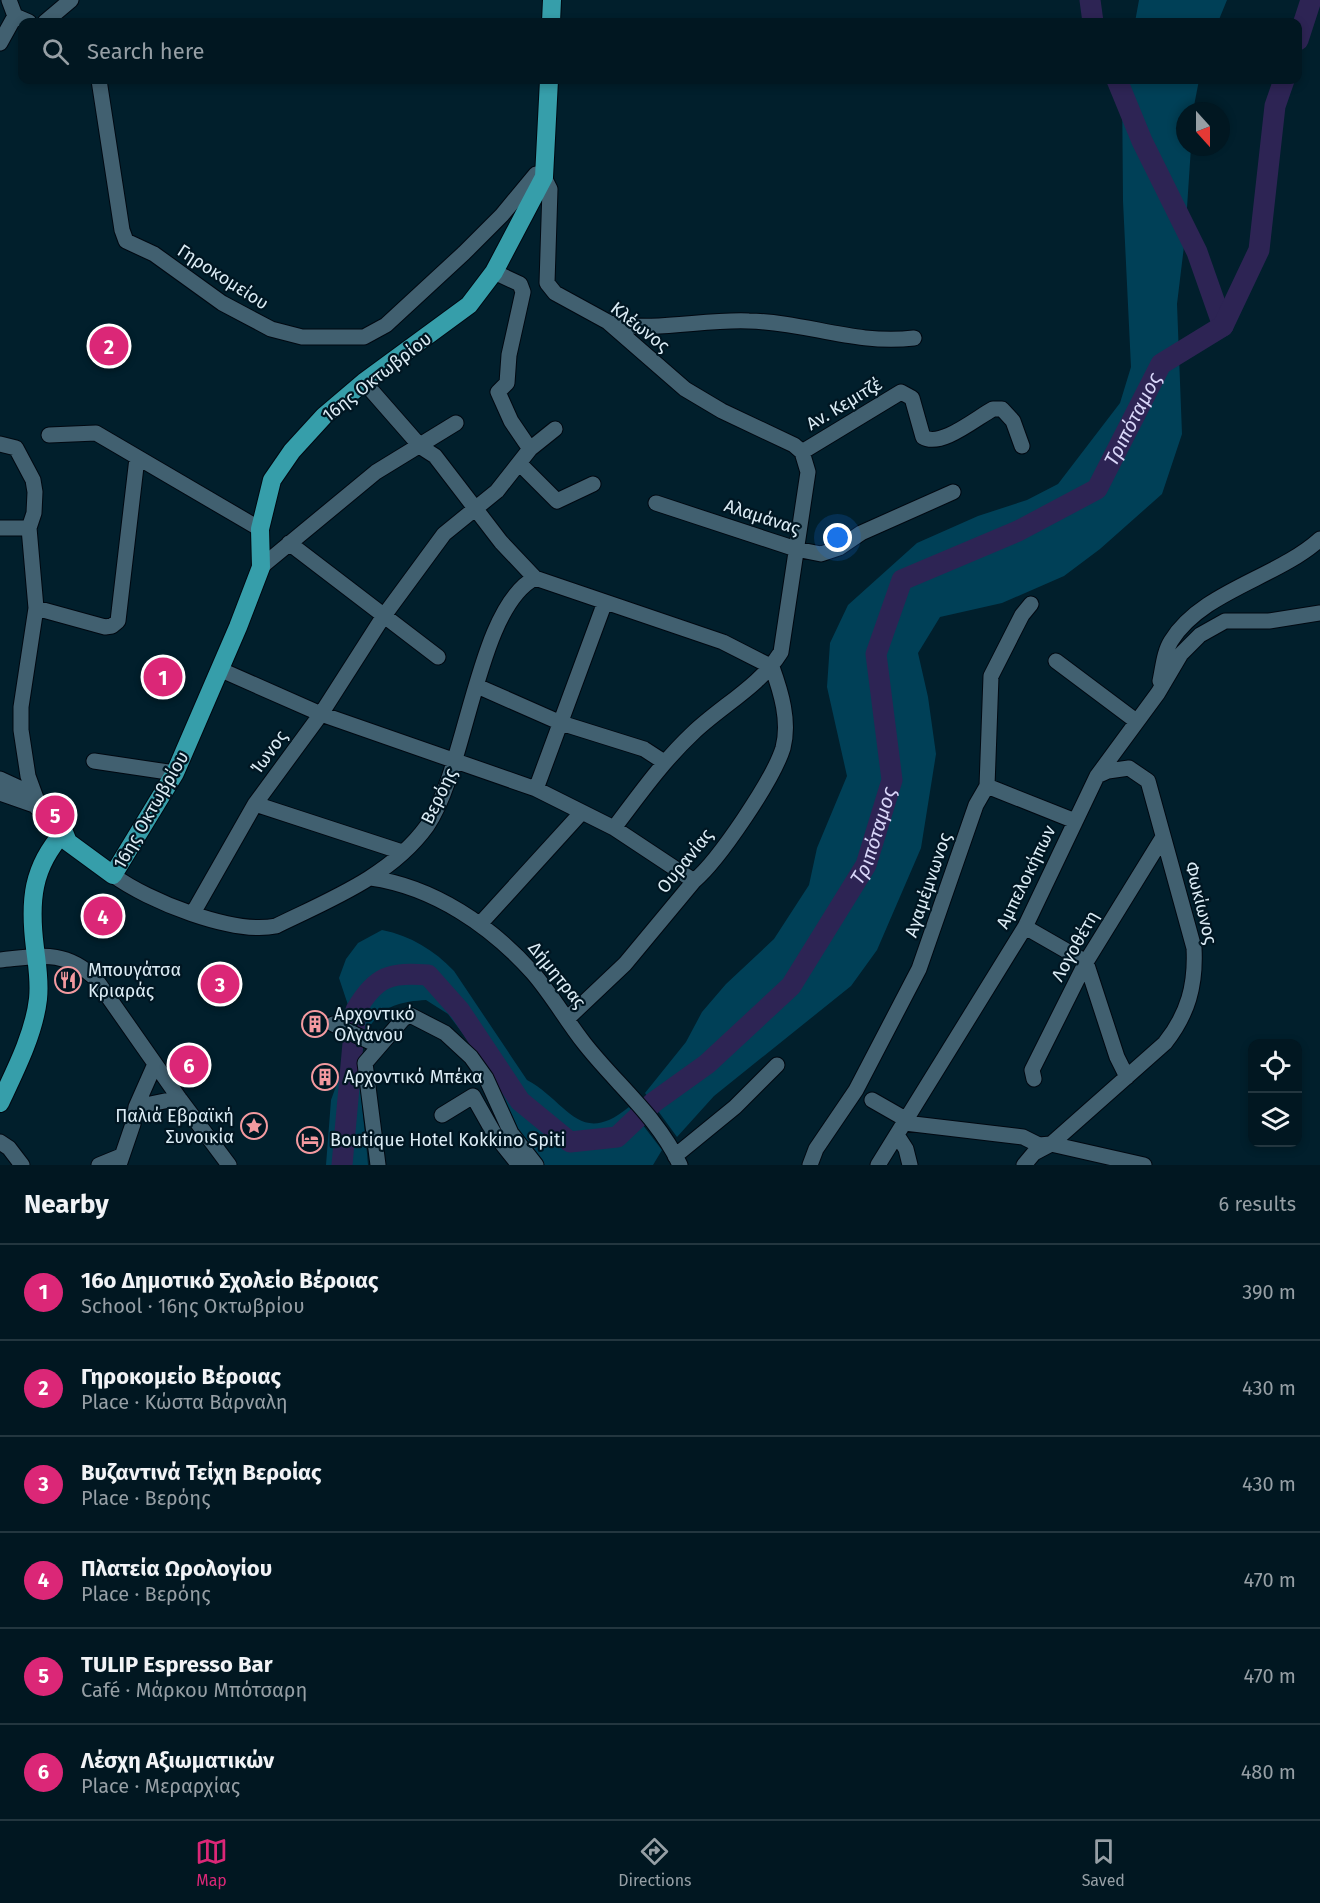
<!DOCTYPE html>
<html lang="en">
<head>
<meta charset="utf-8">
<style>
	body { margin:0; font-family:"Fira Sans",sans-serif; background:#0b202a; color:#f1f3f6 }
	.controls { position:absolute; right:18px; bottom:18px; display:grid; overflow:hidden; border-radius:12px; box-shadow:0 3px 9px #0003 }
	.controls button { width:54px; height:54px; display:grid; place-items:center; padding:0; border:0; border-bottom:2px solid #23363f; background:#011721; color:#f1f3f6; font:30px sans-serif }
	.compass { position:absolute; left:1176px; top:102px; width:54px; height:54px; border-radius:50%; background:#011721; box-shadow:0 3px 9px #0003; rotate:159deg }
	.you { position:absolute; left:838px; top:538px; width:21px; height:21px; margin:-15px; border:4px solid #fff; border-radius:50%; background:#1a73e8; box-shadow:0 0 0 9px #1a73e833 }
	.badge { display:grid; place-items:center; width:39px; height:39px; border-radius:50%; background:#db2777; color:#fff; font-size:20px; font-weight:700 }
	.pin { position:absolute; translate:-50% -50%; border:3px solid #fff; box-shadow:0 2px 6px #0006 }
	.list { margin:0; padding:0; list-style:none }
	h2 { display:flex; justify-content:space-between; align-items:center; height:78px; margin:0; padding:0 24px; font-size:26px }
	h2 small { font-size:20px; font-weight:400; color:#969fa5 }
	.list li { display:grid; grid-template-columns:39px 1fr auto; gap:18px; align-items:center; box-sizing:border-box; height:96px; padding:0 24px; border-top:2px solid #23363f }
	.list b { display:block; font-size:22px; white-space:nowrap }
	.list p { margin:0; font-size:20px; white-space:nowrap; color:#969fa5 }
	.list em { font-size:20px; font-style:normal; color:#969fa5 }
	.icon { flex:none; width:33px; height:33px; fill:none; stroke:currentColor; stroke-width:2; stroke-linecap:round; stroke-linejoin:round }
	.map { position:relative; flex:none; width:1320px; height:1165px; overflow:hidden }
	.search { position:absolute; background:#011721; box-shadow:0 3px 9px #0003; left:18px; right:18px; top:18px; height:66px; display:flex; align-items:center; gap:15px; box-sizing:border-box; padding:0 21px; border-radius:12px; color:#969fa5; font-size:22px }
	.sheet { height:654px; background:#011721 }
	nav { display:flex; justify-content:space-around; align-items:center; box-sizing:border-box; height:84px; border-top:2px solid #23363f; background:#011721; font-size:16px; color:#969fa5 }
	nav a { display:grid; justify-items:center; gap:3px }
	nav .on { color:#db2777 }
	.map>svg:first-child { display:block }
	.green { fill:#004057 }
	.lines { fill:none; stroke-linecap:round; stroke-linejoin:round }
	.river { stroke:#2d2454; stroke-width:21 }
	.minor-casing { stroke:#000811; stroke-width:17 }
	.major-casing { stroke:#000811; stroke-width:20 }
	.minor { stroke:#416070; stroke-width:15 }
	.major { stroke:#369eaa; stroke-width:18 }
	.labels { text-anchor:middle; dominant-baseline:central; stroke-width:4.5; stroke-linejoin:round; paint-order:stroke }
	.street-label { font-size:18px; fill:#dbecf5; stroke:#001622 }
	.poi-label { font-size:18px; fill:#dbecf5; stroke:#001622; text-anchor:start }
	.water-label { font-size:20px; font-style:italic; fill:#d8d6f8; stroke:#001622 }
</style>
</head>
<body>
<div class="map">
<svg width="1320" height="1165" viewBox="0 0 1320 1165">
	<rect width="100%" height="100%" fill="#011f2c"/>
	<path class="green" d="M1139,0h88l-9,22h-83z
		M1122,80h77l-6,31h-8v36h6l-6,91 -8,66 5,130 -20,60 -62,55 -36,27 -62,27 -62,14 -22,36 10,44 8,57 -15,94 -44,102 -26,36 -137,110 -37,41 -32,-44 41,-51 16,-30 24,-28 48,-45 35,-54 8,-37 30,-72 -20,-89 3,-44 18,-38 69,-62 61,-27 49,-16 31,-16 62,-81 11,-36 -8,-166z
		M382,930c29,6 52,20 72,41l73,109c41,22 52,68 102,27l33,43 -9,15h-111l-14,-13 -16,-37 -18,-26 -15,-34 -31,-41 -22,-14c-32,2 -47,8 -63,37l-17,-9 2,-23 -9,-27 7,-19 12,-16z
		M346,1032l16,7c-6,43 3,83 6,126h-42l5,-65 11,-30z"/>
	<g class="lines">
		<g class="river">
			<path d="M1090,0l3,22"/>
			<path d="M1298,40l13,-40"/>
			<path d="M1117,80l25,61 55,111 26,74"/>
			<path id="s1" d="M342,1165l14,-155c20,-34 34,-38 72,-35l32,36 60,90 50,41 47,-5 37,-35 53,-38 84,-78 75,-121 26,-85 -16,-126 26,-74 116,-49 79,-42 64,-125 62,-38 36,-76 16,-144 9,-26"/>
		</g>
		<defs>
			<path id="minor" d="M9,0l6,16
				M15,16l14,6
				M45,22l26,-22
				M0,43l15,-27
				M99,80l23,150 4,11 28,13 68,49 49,26 31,8h62l22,-12 78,-72 38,-38 34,-41 8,3 6,12 -3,94 8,10 53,29 77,67 37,22 72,34 8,7 6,20 -27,180c-21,34 -60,54 -88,81 -30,28 -54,62 -79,95
				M494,272l26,12 3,8 -14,63 -2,28 -9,9 13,29 19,28
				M610,323c47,9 92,-4 139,-2 58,1 105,24 165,17
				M364,382l57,65 14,9 66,86 34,36 188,64 49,25
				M49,435l47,-2 164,96
				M0,444l16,4 17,32 2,12 -1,21 -5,15 7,80 -15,99v23l7,46 12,33
				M802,452l99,-60 11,6 11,39c18,11 53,-19 70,-28h9l11,12 9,25
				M519,463l38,38 36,-17
				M656,503l140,46 25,5 18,-6 22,-15 92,-41
				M0,528h29
				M289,543l149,114
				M261,567l115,-95 80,-49
				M36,608l69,19 7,-1 6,-5 19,-163
				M1056,661l80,60
				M219,669l102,45 215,75 78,39 80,53
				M1160,681c3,-14 4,-29 11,-40 31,-50 106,-63 149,-102
				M477,686l84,37 83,26 20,13
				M94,761l81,12
				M0,779l26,12 6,12
				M987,786l88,35
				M536,789l69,-187
				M0,793l34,12 30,27
				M255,804l147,48
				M113,875c35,26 120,60 163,51 53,-26 115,-50 151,-100 40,-58 50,-218 108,-248
				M371,878c63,9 120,48 162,95 19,22 33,47 51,70 32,41 74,74 96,122
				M193,913l62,-109 66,-90 62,-97 61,-83 53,-43 33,-42 25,-20
				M480,924l102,-112
				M1025,927l61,35 31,95 10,20
				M0,960c40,-4 64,-11 95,18l84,120 50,67
				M568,1018l57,-54 69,-83c25,-21 79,-101 89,-133 7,-27 -2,-56 -11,-81
				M333,1024l46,22
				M1034,1079l-2,-9 54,-108 77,-125
				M872,1100l35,20
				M136,1107l43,-9
				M442,1115l31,-19 22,39 24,30
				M905,1123l118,14 16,8 12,-1 93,21
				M897,1135l9,14 4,16
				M0,1142l9,6 13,17
				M675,1156l60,-49 42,-42
				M99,1165l22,-9
				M119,1165l14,-41 3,-17 19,-43
				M378,1165l-13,-102 38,-44 7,-4 35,18 26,24 15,21 25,55 25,32
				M810,1165l6,-16 40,-59 63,-121 57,-164 11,-19 4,-110 31,-61 9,-11
				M878,1165l147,-238 72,-151 61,-83 23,-39 19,-19 25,-14h44l51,-8
				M1024,1165l10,-12 17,-9 114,-101c23,-29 31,-58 29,-95l-46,-167 -19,-13 -21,3 -11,5"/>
			<path id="major" d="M551,22l1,-22
				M64,832l4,10 45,33 62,-102 63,-146 23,-60 -1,-38 12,-49 20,-29 32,-35 40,-34 105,-77 25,-33 50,-95 5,-97
				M0,1103c15,-32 34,-69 38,-104 2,-18 -1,-34 -3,-51 -6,-47 -3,-81 29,-116"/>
		</defs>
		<use href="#minor" class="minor-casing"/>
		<use href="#major" class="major-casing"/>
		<use href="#minor" class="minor"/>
		<use href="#major" class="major"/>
	</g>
	<defs>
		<symbol id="restaurant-ring" viewBox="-11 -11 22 22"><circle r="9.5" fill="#001622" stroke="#f49aa0" stroke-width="1.5"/><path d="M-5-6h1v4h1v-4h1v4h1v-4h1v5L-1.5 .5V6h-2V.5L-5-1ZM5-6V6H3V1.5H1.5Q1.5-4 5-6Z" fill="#f49aa0"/></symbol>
		<symbol id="building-ring" viewBox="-11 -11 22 22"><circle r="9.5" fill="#001622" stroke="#f49aa0" stroke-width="1.5"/><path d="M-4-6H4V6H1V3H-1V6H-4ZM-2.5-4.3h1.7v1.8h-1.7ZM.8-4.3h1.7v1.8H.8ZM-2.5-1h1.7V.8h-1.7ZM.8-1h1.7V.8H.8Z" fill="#f49aa0"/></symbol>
		<symbol id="sight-ring" viewBox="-11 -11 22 22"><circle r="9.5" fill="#001622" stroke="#f49aa0" stroke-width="1.5"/><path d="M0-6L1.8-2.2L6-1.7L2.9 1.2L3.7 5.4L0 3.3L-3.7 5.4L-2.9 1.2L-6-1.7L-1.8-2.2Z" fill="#f49aa0"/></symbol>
		<symbol id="hotel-ring" viewBox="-11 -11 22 22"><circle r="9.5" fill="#001622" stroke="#f49aa0" stroke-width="1.5"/><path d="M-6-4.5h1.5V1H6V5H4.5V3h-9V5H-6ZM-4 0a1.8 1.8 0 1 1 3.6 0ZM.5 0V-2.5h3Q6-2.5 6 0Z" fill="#f49aa0"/></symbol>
	</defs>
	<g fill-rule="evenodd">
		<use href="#restaurant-ring" x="53" y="965" width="30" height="30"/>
		<use href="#building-ring" x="300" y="1009" width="30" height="30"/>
		<use href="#building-ring" x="310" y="1062" width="30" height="30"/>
		<use href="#sight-ring" x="239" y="1111" width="30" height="30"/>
		<use href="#hotel-ring" x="295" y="1125" width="30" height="30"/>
	</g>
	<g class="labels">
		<g class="street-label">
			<text transform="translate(223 277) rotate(33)">Γηροκομείου</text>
			<text transform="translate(640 327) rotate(38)">Κλέωνος</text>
			<text transform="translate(377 377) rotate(-38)">16ης Οκτωβρίου</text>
			<text transform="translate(844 404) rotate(-31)">Αν. Κεμιτζέ</text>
			<text transform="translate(762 517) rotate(18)">Αλαμάνας</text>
			<text transform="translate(269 752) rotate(-54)">Ίωνος</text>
			<text transform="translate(439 796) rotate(-64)">Βερόης</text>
			<text transform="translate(151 810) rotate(-60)">16ης Οκτωβρίου</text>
			<text transform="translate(685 861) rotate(-51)">Ουρανίας</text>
			<text transform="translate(1026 877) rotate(-64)">Αμπελοκήπων</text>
			<text transform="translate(928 885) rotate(-71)">Αγαμέμνωνος</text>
			<text transform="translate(1201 903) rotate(76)">Φωκίωνος</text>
			<text transform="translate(1075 946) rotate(-61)">Λογοθέτη</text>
			<text transform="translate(557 975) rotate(51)">Δήμητρας</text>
		</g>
		<g class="poi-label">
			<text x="88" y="970">Μπουγάτσα<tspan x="88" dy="21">Κριαράς</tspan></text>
			<text x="334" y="1014">Αρχοντικό<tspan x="334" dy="21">Ολγάνου</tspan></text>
			<text x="344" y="1077">Αρχοντικό Μπέκα</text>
			<text x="234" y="1116" text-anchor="end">Παλιά Εβραϊκή<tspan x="234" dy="21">Συνοικία</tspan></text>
			<text x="330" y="1140">Boutique Hotel Kokkino Spiti</text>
		</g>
		<g class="water-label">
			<text stroke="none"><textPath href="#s1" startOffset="1472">Τριπόταμος</textPath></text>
			<text stroke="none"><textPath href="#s1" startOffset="914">Τριπόταμος</textPath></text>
		</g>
	</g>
</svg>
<div class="controls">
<button><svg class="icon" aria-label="locate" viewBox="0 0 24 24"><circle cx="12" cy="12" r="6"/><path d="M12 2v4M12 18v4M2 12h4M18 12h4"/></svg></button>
<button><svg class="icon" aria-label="layers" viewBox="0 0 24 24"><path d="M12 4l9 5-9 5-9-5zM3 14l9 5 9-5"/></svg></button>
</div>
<svg class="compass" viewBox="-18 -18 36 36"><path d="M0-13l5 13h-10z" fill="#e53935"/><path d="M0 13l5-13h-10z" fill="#969fa5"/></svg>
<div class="you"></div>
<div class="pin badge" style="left:163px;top:677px">1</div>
<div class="pin badge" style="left:109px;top:346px">2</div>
<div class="pin badge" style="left:220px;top:984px">3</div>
<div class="pin badge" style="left:103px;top:916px">4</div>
<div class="pin badge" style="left:55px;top:815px">5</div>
<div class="pin badge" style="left:189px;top:1065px">6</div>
<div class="search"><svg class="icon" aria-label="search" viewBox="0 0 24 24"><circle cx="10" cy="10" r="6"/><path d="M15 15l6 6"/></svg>Search here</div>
</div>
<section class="sheet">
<h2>Nearby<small>6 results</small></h2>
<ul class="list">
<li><span class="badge">1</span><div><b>16ο Δημοτικό Σχολείο Βέροιας</b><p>School · 16ης Οκτωβρίου</p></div><em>390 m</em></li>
<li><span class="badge">2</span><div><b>Γηροκομείο Βέροιας</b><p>Place · Κώστα Βάρναλη</p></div><em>430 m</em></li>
<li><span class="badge">3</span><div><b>Βυζαντινά Τείχη Βεροίας</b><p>Place · Βερόης</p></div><em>430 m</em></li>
<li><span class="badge">4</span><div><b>Πλατεία Ωρολογίου</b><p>Place · Βερόης</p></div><em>470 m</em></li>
<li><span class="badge">5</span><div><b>TULIP Espresso Bar</b><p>Café · Μάρκου Μπότσαρη</p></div><em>470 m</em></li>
<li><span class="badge">6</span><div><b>Λέσχη Αξιωματικών</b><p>Place · Μεραρχίας</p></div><em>480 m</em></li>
</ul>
</section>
<nav>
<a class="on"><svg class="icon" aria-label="map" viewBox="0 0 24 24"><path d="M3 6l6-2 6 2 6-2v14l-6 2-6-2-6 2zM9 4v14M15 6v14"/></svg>Map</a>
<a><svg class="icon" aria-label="directions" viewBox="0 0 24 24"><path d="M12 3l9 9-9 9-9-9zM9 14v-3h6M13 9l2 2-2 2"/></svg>Directions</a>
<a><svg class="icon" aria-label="saved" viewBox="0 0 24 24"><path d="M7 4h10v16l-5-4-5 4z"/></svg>Saved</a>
</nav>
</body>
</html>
